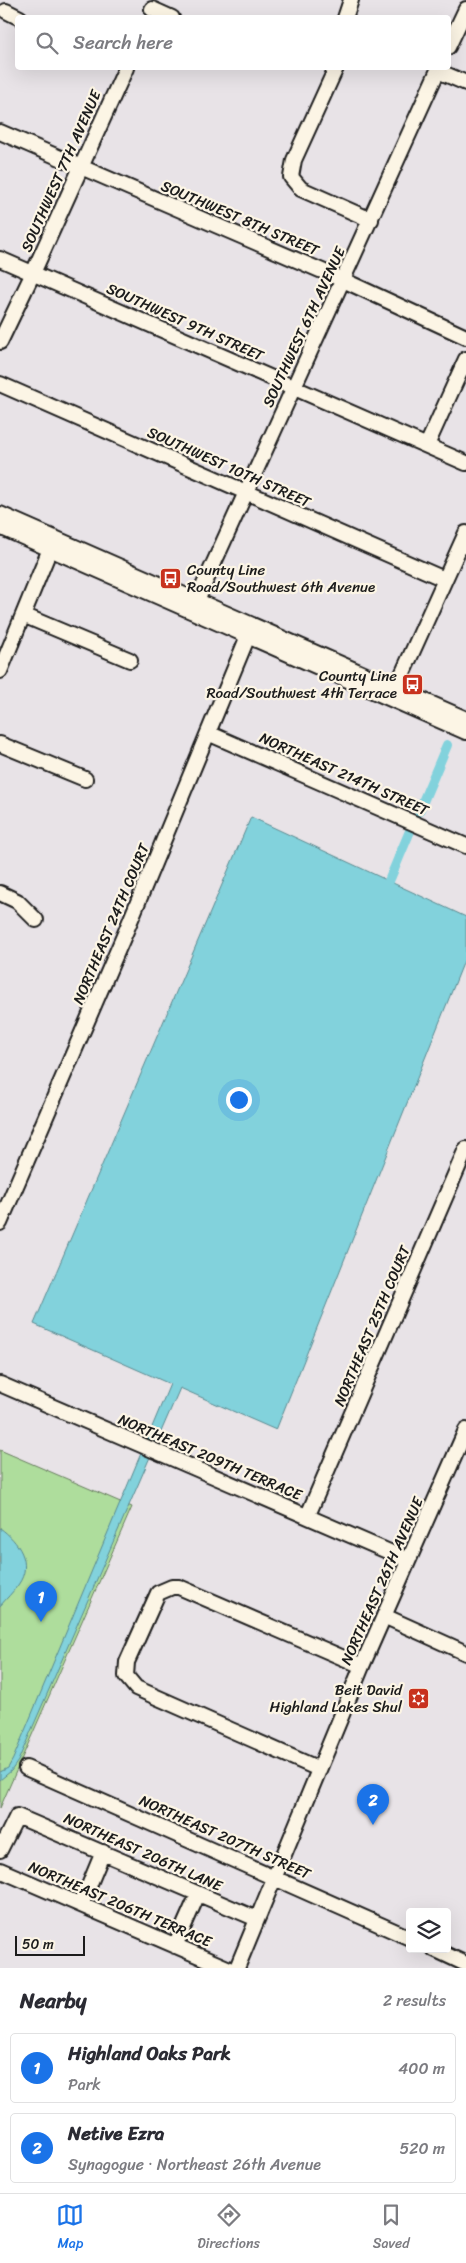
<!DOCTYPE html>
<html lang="en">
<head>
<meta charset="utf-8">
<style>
	body { margin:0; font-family:Sriracha,sans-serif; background:#f7f7f7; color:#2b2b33 }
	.controls { position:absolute; right:15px; bottom:15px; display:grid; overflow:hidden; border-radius:5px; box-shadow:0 5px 20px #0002 }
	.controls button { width:45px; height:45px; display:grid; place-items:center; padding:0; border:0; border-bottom:1px solid #e1e1e2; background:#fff; color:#2b2b33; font:25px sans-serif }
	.scale { position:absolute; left:15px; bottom:12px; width:70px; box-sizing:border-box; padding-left:5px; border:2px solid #1c1c1c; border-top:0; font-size:14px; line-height:18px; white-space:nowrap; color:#1c1c1c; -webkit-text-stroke:4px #fcf5e5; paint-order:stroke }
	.you { position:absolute; left:238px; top:1099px; width:18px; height:18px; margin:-12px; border:4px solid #fff; border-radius:50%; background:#1a73e8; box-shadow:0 0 0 8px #1a73e833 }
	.badge { display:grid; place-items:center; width:32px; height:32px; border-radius:50%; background:#1a73e8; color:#fff; font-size:16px; font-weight:700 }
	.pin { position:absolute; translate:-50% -41px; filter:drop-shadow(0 1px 2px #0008) }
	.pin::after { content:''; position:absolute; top:26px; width:18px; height:15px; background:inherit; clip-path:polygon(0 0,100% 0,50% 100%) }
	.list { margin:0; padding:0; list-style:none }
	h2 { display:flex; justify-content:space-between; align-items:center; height:65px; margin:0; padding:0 20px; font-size:21px }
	h2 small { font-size:16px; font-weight:400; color:#7c7c81 }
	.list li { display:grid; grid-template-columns:32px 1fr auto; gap:15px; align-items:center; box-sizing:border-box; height:70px; margin:0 10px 10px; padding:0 10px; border:1px solid #e1e1e2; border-radius:5px }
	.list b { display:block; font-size:19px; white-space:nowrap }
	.list p { margin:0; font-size:16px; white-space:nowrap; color:#7c7c81 }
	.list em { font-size:16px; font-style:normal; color:#7c7c81 }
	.icon { flex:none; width:28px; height:28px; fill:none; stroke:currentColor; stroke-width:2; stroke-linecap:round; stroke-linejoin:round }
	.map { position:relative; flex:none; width:466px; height:1968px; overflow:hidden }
	.search { position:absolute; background:#fff; box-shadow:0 5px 20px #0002; left:15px; right:15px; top:15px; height:55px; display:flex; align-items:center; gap:12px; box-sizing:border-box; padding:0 18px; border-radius:5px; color:#7c7c81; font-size:19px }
	.sheet { height:225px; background:#fff }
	nav { display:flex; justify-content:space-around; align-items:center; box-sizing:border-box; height:70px; border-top:1px solid #e1e1e2; background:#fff; font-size:14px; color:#7c7c81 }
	nav a { display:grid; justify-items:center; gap:2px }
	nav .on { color:#1a73e8 }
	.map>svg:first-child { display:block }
	.green { fill:#aedd9c; stroke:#657c5c }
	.water { fill:#82d2dc; stroke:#59898f }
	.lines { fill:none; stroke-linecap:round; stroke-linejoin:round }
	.canal { stroke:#82d2dc; stroke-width:10 }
	.minor-casing { stroke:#1c1c1c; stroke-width:18 }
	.minor { stroke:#fcf5e5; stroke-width:14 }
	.labels { text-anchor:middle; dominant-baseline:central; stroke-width:4.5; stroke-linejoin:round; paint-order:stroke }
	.street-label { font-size:15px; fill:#1c1c1c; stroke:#fcf5e5 }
	.poi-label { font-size:15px; fill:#1c1c1c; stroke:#fcf5e5; text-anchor:end }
</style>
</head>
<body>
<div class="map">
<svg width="466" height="1968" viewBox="0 0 466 1968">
	<rect width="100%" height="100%" fill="#e8e3e7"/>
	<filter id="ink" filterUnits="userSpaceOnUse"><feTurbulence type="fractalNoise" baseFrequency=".02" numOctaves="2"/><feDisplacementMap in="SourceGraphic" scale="10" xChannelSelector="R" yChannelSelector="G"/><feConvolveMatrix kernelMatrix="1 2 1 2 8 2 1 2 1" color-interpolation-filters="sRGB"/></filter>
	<g filter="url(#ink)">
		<path class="green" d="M0,1450l132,57 -132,301z"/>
		<path class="water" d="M251,817l215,100v39l-190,474 -96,-42 -162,373 -7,10 -11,9v-8l8,-4 5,-9 157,-375 -136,-60z
			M0,1528c18,13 34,35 18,57 -5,7 -12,14 -18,21z"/>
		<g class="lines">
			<path class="canal" d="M419,811l28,-66
				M384,893l26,-62"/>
			<defs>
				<path id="minor" d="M152,9l20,9
					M6,11l14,7
					M345,18l6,-18
					M448,47l18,-38
					M336,68l-42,92 -3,17 10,12 70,31
					M438,71l28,12
					M0,132l343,148 123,57
					M0,259l466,204
					M0,342l33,-69 93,-205
					M0,384l444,195
					M427,445l39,-86
					M0,514l466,205
					M0,527l466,205
					M197,600l242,-532
					M23,615l107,45
					M0,671l50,-122
					M396,688l70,-155
					M208,733l258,113
					M0,744l85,35
					M0,893l17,8 19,19
					M0,1223l126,-292 122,-295
					M0,1384l408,176
					M308,1515l158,-366
					M384,1616l82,37
					M26,1768l384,170
					M319,1769l-183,-81 -10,-12 1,-14 31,-69 14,-6h7l183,79
					M0,1850l17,-34 240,103
					M0,1870l227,98
					M81,1905l22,-53
					M175,1946l23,-52
					M434,1949l32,15
					M237,1968l125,-302 104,-236"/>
			</defs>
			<use href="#minor" class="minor-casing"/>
			<use href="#minor" class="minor"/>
		</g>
	</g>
	<defs>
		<symbol id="bus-square" viewBox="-11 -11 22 22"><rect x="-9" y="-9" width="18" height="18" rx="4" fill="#c8321e" stroke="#fcf5e5"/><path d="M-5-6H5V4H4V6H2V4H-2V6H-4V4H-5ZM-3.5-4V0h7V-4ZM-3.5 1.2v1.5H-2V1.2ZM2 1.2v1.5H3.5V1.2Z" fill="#fff"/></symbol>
		<symbol id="synagogue-square" viewBox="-11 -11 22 22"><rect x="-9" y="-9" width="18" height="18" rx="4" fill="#c8321e" stroke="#fcf5e5"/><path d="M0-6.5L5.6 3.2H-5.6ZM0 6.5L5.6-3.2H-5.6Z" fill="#fff"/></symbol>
	</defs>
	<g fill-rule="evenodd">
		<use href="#bus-square" x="158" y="566" width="25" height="25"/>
		<use href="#bus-square" x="400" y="672" width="25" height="25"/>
		<use href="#synagogue-square" x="406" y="1686" width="25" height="25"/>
	</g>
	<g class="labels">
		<g class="street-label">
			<text transform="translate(61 171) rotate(-66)">SOUTHWEST 7TH AVENUE</text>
			<text transform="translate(240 218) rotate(23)">SOUTHWEST 8TH STREET</text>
			<text transform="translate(185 322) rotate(24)">SOUTHWEST 9TH STREET</text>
			<text transform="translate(304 327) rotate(-65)">SOUTHWEST 6TH AVENUE</text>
			<text transform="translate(229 467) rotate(24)">SOUTHWEST 10TH STREET</text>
			<text transform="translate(344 774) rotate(24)">NORTHEAST 214TH STREET</text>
			<text transform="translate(111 924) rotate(-67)">NORTHEAST 24TH COURT</text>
			<text transform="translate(372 1326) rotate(-67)">NORTHEAST 25TH COURT</text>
			<text transform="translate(210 1457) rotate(23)">NORTHEAST 209TH TERRACE</text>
			<text transform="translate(382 1581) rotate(-66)">NORTHEAST 26TH AVENUE</text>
			<text transform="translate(225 1837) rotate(24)">NORTHEAST 207TH STREET</text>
			<text transform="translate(143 1852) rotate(24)">NORTHEAST 206TH LANE</text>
			<text transform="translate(120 1904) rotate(23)">NORTHEAST 206TH TERRACE</text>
		</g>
		<g class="poi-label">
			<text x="187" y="570" text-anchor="start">County Line<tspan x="187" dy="17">Road/Southwest 6th Avenue</tspan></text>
			<text x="397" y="676">County Line<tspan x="397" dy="17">Road/Southwest 4th Terrace</tspan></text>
			<text x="402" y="1690">Beit David<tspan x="402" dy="17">Highland Lakes Shul</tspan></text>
		</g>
	</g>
</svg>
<div class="controls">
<button><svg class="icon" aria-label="layers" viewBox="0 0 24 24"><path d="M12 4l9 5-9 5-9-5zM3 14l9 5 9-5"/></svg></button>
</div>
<div class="scale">50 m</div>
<div class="you"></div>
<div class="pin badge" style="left:41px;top:1622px">1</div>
<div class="pin badge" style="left:373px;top:1825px">2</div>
<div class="search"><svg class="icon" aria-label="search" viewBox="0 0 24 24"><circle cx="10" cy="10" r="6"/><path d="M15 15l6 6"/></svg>Search here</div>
</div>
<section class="sheet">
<h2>Nearby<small>2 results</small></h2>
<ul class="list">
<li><span class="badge">1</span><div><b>Highland Oaks Park</b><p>Park</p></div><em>400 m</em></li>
<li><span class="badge">2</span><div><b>Netive Ezra</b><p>Synagogue · Northeast 26th Avenue</p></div><em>520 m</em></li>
</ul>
</section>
<nav>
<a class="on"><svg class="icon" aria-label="map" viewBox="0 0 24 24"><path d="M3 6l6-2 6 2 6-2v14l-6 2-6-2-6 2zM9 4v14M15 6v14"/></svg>Map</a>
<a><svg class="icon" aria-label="directions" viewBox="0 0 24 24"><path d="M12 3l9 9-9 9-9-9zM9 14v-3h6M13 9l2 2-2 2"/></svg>Directions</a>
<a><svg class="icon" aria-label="saved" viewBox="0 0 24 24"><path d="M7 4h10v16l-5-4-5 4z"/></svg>Saved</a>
</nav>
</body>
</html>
